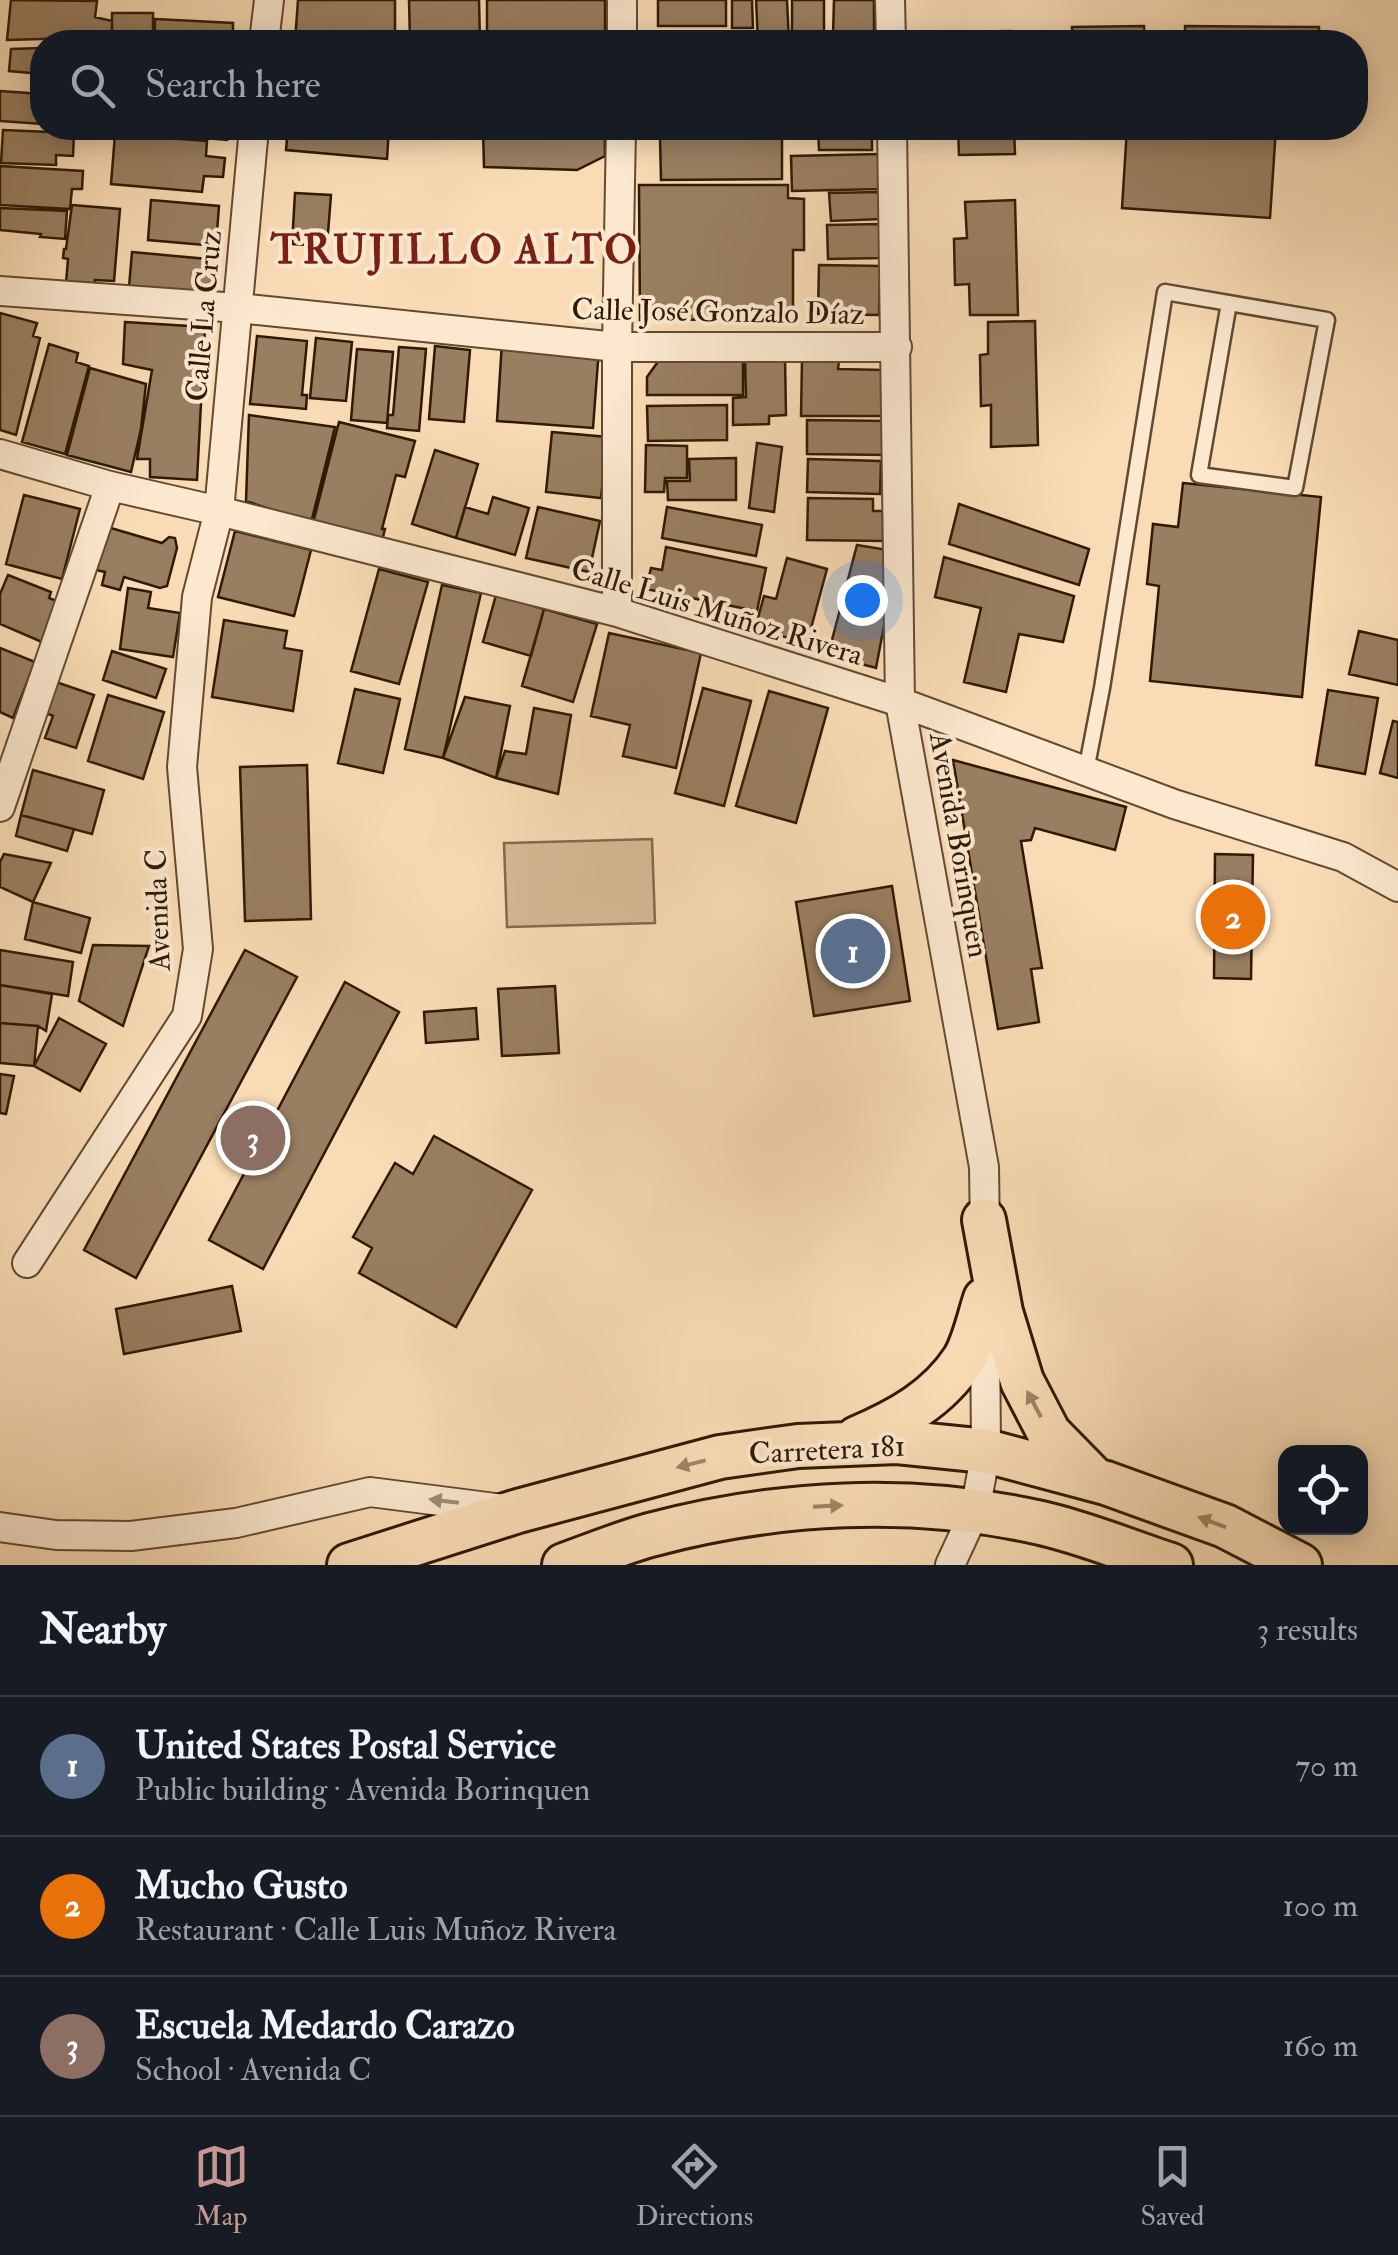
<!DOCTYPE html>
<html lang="en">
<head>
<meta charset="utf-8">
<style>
	body { margin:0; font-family:"IM FELL Double Pica",serif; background:#20242c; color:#f1f3f6 }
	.controls { position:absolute; right:30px; bottom:30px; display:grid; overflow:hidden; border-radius:20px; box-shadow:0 5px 25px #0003 }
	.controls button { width:90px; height:90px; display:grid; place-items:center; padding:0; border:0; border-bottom:2px solid #363941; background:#171b24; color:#f1f3f6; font:50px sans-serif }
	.you { position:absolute; left:862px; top:600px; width:35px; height:35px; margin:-25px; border:8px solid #fff; border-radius:50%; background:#1a73e8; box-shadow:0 0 0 15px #1a73e833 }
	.badge { display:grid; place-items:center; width:65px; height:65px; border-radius:50%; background:#c59692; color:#fff; font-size:32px; font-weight:700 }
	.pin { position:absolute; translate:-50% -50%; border:5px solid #fff; box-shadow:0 2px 10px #0006 }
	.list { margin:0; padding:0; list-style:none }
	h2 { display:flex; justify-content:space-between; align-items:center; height:130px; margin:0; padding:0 40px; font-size:42px }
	h2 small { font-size:32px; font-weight:400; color:#9ea1a6 }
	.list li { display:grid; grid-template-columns:65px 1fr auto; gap:30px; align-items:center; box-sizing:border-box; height:140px; padding:0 40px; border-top:2px solid #363941 }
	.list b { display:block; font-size:38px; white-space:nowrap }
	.list p { margin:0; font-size:32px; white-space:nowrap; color:#9ea1a6 }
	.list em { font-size:32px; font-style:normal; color:#9ea1a6 }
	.icon { flex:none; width:55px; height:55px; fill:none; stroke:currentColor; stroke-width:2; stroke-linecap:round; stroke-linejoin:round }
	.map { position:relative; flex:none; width:1398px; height:1565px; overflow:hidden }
	.search { position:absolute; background:#171b24; box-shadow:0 5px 25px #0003; left:30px; right:30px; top:30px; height:110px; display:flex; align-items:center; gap:25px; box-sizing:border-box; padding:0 35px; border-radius:40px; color:#9ea1a6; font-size:38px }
	.sheet { height:550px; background:#171b24 }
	nav { display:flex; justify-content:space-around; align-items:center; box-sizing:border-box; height:140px; border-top:2px solid #363941; background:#171b24; font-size:28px; color:#9ea1a6 }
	nav a { display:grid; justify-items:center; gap:5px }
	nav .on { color:#c59692 }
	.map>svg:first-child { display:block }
	.green { fill:#d7bb97; stroke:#846a4e; stroke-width:2.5 }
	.building { fill:#997f61; stroke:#301a05; stroke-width:2.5 }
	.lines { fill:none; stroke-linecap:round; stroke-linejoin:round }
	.lane-casing { stroke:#624a31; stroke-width:19 }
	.street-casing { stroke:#624a31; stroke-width:32 }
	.primary-casing { stroke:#301a05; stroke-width:48 }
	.lane { stroke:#fbe8cf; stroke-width:14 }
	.street { stroke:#fbe8cf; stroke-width:28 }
	.primary { stroke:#f9dcb5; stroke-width:42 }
	.oneway { fill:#9f8566 }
	.oneway2 { fill:#a08b74 }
	.labels { text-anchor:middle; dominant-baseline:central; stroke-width:8; stroke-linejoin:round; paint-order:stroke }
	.street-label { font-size:30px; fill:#301a05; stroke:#fbe8cf }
	.district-label { font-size:40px; font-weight:bold; letter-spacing:2.5px; fill:#7a1f14; stroke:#fbe8cf }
</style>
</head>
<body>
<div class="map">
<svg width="1398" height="1565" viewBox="0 0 1398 1565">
	<rect width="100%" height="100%" fill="#f9dcb5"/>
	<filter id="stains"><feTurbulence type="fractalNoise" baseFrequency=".002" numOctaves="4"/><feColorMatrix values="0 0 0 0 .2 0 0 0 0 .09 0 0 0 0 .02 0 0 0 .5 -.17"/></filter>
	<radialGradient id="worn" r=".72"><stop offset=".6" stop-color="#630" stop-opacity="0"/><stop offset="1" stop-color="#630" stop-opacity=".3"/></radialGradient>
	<path class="green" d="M652,839l3,84 -148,4 -3,-84z"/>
	<path class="building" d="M11,0l86,1 -2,16 17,4v16l-105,3z
		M298,0h97v42h-100z
		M409,0h70l1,42h-70z
		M487,0h118v42h-118z
		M658,0h68v26h-68z
		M732,0h20l1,28h-21z
		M756,0h31l2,42h-31z
		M792,0h32v42h-32z
		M834,0h40v37l-41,-1z
		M112,13h41v29h-41z
		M155,19l78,4v19h-78z
		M1144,26l1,16h-73v-15z
		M1185,26l134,1v15h-134z
		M1011,31l1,11h-56l-1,-10z
		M753,33v9h-96v-6z
		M42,48v26l-33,-3 2,-22z
		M0,91l42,3v30l-42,-3z
		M139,128h89l-1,12 -79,-7v-3l-9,-1z
		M288,128h101l-2,31 -101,-9z
		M483,128h122v28l-28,14 -93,-3z
		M818,128h54v22h-53z
		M958,128h56l1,26 -56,1z
		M1127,128h149l-6,90 -148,-10z
		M3,130l71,3 -1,23 -17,-1v10l-55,-2z
		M115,134l92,7 -1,15 19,2 -2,19 -19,-1 -2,16 -91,-8z
		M782,136v43l-121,1 -1,-42z
		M880,154l1,35 -89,2 -1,-35z
		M0,166l83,5 -1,18h-10l-2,20 -70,-4z
		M639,185h149v13l16,1v51h-11v69l-153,1z
		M881,192l1,27 -51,2 -2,-28z
		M295,193l36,2 -4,51 -35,-2z
		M151,200l68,6 -3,40 -68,-6z
		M1015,200l3,115h-48l-1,-31 -14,1 -1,-46 13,-1 -2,-36z
		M72,205l48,4 -6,72 -19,-1 -1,5 -28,-2 2,-24 -5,-1 1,-9h2z
		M0,208l67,3 -2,28 -25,-2 1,-3 -41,-4z
		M881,224l1,34 -54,1 -1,-34z
		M132,252l86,8 -4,37 -85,-10z
		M819,265l61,1 -1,49 -61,-1z
		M0,313l37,10 -4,13 7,2 -24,97 -16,-5z
		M1035,321l3,124 -47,2v-42l-10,1 -1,-51 8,-1v-32z
		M125,322l80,5 -8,153 -47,-3v-18h-13l15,-89 -29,-6z
		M257,336l50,5 -5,54h5l-1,14 -56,-5z
		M316,338l36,4 -6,59 -36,-3z
		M502,342l97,6 -6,80 -96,-7z
		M49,344l29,9 -2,9 13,4 -24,88 -43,-12z
		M435,346l35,4 -6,72 -35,-3z
		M399,347l27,2 -7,82 -32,-3 1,-13h5z
		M357,349l36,3 -6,71 -36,-3z
		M743,354v41h-96v-18l15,-21z
		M785,357l1,58 -17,1v8l-36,1v-27l13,-1 -1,-39z
		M802,360l37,1 -1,8 46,1 -1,46h-82z
		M90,368l56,16 -5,45 -10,43 -64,-17z
		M727,405v35l-79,1 -1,-35z
		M249,415l86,12 -24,96 -65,-22z
		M807,420l82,1 -1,34 -81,-1z
		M339,422l76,19 -10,36 -9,-2 -14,54h3l-3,12 -69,-18z
		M552,432l55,5 -6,61 -55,-6z
		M757,443l25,4 -8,65 -25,-4z
		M646,445l41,1v32h-22l-1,14h-19z
		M435,450l43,14 -22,74 -44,-14z
		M736,458v42h-68l-1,-19h23l-1,-22z
		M808,459l73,2 -1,33 -73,-2z
		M1183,483l138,14 -19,200 -152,-16 9,-95 -12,-2 6,-60 25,3z
		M24,495l56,14 -18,70 -56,-15z
		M493,497l36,11 -14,47 -59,-17 9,-31 23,7z
		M808,498l65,1v12h10v30l-76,-1z
		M959,504l130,45 -10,36 -130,-41z
		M538,507l62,14 -11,51 -63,-14z
		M667,507l95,18 -6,31 -94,-18z
		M104,526l58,17 7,-6 6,1 2,10 -10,38 -7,2 -36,-11 -4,13 -18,-5 3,-13 -13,-3z
		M235,531l76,19 -17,66 -76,-19z
		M857,545l31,5 3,39 -15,79 -48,-13z
		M666,547l100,21 -9,43 -111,-22 5,-21 11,2z
		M944,557l130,39 -11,46 -44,-8 -13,58 -42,-10 17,-74 -46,-11z
		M787,558l40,11 -20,74 -52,-14 9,-33 12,3z
		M379,569l49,13 -29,102 -48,-13z
		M8,575l43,17 -2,6 10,4 -17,40 -42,-18v-30z
		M442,585l39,8 -38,165 -38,-9z
		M128,588l23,4 -3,16 32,5 -7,44 -53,-8z
		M496,595l48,14 -13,47 -48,-14z
		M544,609l53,15 -24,78 -51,-16z
		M224,620l63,11 -3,17 18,3 -9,60 -81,-14z
		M1359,631l39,9v45l-49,-11z
		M609,633l92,20 -25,115 -53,-12 7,-31 -39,-9z
		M0,648l35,14 -22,56 -13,-6z
		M112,651l54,18 -10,29 -53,-18z
		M56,682l38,13 -18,53 -31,-10 8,-22 -7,-3z
		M703,688l48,13 -27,105 -49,-13z
		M355,689l45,10 -17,74 -45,-10z
		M1328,690l50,8 -13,76 -49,-9z
		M769,691l59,17 -32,115 -60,-17z
		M108,695l56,17 -21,67 -55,-18z
		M465,697l45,9 -14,72 -53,-20z
		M534,708l37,7 -13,79 -62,-16 9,-27 21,3z
		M1393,721l5,1v56l-18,-5z
		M953,760l173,47 -11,43 -80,-22 -4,12 -10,1 21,127 -11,1 8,53 -41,7z
		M307,765l4,154 -66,2 -5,-154z
		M33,770l71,20 -12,44 -71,-19z
		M21,815l53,14 -7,22 -51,-15z
		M4,854l47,9 -18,39 -33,-15v-25z
		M1215,854l38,1 -2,124 -37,-1z
		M892,886l18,115 -96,15 -18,-114z
		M33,902l57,16 -9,35 -56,-14z
		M93,945l56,1 -26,80 -44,-25z
		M0,950l73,12 -5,34 -68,-11z
		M245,950l52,27 -161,301 -52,-28z
		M345,982l54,30 -136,257 -54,-29z
		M0,985l52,9 -6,37 -8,-5 -38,-3z
		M555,986l4,67 -57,3 -4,-67z
		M476,1008l2,31 -52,4 -2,-31z
		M59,1018l47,26 -26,47 -46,-25z
		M0,1023l38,3 -4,40 -34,-3z
		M0,1074l14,2 -8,38 -6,-1z
		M434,1136l98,54 -76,137 -97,-54 13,-25 -19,-11 42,-74 18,11z
		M232,1286l9,45 -117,23 -8,-45z"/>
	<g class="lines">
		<defs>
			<path id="lane" d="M1086,771l16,-83 63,-396 162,28 -32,168 -96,-13 30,-172"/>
			<path id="street" d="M890,0l1,42
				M264,42l5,-42
				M622,42v-42
				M892,128l8,574 84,465 1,66
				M0,291l238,17 379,39h280
				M0,454l110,32 109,25 398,101 283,90 274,102 169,53 55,30
				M617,612v-265l4,-219
				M0,807l110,-321
				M27,1263l160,-247 11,-67 -16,-182 15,-170 22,-86 35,-383
				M0,1527l56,8 75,1 105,-13 134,-31 133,17
				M950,1565l25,-54 11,-60 -1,-125"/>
			<path id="primary" d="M984,1220l17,92 21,69 27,52 45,46
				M857,1438c42,-18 81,-39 107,-79 10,-17 15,-42 21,-60
				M349,1565l169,-54 202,-54 78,-11 99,-4 89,9 120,32 119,43 75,39
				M564,1565c28,-10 57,-22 86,-30 127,-34 262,-41 391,-12 44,10 87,28 130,42"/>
		</defs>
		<use href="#lane" class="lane-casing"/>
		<use href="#street" class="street-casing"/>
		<use href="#primary" class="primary-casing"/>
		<use href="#lane" class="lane"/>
		<use href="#street" class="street"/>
		<use href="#primary" class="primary"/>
	</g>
	<defs><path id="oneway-solid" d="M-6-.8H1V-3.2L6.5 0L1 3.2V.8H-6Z" transform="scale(2.5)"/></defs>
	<g class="oneway">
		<use href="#oneway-solid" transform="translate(1034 1404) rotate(-118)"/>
		<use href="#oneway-solid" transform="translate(691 1464) rotate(166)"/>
		<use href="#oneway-solid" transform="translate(828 1506) rotate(-3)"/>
		<use href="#oneway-solid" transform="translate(1212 1522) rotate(-159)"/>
	</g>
	<use class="oneway2" href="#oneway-solid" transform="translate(444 1501) rotate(-173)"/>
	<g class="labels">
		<g class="street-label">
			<text transform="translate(718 312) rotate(1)">Calle José Gonzalo Díaz</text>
			<text transform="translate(204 316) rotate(-85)">Calle La Cruz</text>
			<text transform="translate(717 612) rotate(17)">Calle Luis Muñoz Rivera</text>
			<text transform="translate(959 845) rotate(80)">Avenida Borinquen</text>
			<text transform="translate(158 910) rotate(-92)">Avenida C</text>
			<text transform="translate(827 1450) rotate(-3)">Carretera 181</text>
		</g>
		<g class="district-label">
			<text x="455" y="250">TRUJILLO ALTO</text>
		</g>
	</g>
	<rect width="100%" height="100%" filter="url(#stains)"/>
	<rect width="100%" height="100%" fill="url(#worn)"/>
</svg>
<div class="controls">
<button><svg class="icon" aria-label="locate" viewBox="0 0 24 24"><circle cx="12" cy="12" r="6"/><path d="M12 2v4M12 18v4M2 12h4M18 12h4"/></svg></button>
</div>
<div class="you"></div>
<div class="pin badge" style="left:853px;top:951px;background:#5c6f8a">1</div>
<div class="pin badge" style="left:1233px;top:917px;background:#e8710a">2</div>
<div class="pin badge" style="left:253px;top:1138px;background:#8d6e63">3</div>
<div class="search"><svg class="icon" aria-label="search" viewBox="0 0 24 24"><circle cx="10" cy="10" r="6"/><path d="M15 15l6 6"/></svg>Search here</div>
</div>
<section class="sheet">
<h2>Nearby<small>3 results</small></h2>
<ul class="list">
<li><span class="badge" style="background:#5c6f8a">1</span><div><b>United States Postal Service</b><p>Public building · Avenida Borinquen</p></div><em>70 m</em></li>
<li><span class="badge" style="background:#e8710a">2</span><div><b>Mucho Gusto</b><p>Restaurant · Calle Luis Muñoz Rivera</p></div><em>100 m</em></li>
<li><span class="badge" style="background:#8d6e63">3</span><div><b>Escuela Medardo Carazo</b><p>School · Avenida C</p></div><em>160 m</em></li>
</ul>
</section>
<nav>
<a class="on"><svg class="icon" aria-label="map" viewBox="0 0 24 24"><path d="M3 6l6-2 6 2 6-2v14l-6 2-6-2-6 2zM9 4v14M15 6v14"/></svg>Map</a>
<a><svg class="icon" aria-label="directions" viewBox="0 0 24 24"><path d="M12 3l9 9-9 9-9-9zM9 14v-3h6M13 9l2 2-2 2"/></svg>Directions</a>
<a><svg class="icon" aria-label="saved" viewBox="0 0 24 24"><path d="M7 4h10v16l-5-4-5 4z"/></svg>Saved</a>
</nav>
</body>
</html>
